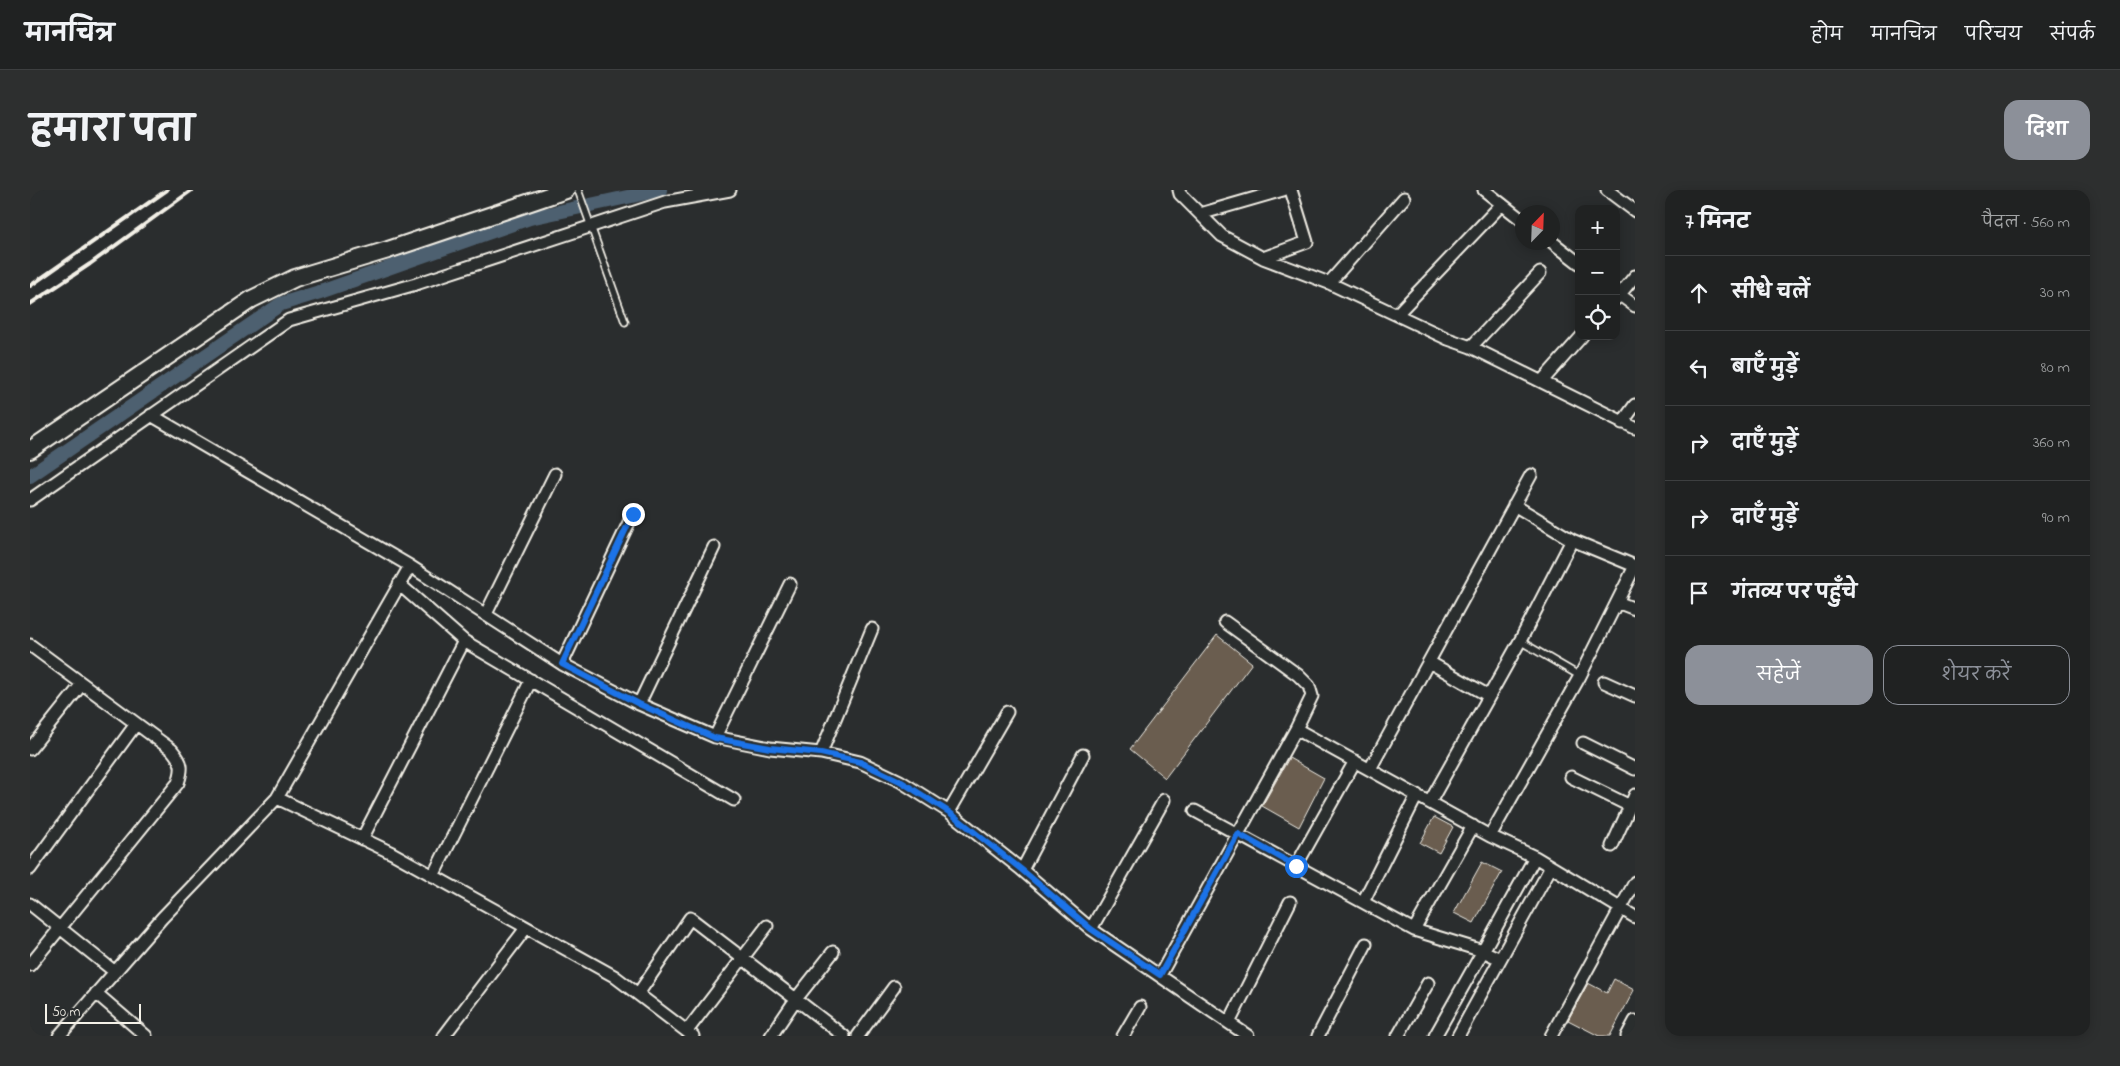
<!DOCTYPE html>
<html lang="hi">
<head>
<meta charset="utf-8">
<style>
	body { margin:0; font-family:"Indie Flower","Playpen Sans Deva",sans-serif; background:#2d2f2f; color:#f1f3f6 }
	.controls { position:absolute; right:15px; top:15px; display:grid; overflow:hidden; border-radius:10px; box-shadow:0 2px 12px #0003 }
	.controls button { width:45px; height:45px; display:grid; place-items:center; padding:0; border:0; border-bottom:1px solid #3d3f40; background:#202222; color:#f1f3f6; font:25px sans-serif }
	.compass { position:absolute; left:1485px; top:15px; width:45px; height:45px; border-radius:50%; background:#202222; box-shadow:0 2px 12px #0003; rotate:23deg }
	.scale { position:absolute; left:15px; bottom:12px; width:96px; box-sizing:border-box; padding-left:5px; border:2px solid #f4f1e8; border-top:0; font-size:14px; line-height:18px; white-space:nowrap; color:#f4f1e8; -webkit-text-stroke:4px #2a2d2e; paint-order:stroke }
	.stop { position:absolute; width:15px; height:15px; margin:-11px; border:4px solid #1a73e8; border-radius:50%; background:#fff }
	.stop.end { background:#1a73e8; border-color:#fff; box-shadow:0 1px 5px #0008 }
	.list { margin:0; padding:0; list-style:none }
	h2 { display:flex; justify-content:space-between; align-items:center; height:65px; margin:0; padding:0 20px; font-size:21px }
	h2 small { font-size:16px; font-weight:400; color:#a2a4a5 }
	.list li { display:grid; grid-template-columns:32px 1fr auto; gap:15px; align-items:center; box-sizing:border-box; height:75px; padding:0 20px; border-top:1px solid #3d3f40 }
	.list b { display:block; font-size:19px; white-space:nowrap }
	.list em { font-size:16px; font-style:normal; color:#a2a4a5 }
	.actions { display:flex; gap:10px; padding:15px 20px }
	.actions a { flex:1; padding:11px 0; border:1px solid #8c9099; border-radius:15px; text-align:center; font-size:18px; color:#8c9099 }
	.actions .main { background:#8c9099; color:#fff }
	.icon { flex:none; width:28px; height:28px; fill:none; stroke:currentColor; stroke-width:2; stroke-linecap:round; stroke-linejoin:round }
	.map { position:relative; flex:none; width:1605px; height:846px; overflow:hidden; border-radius:15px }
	header { display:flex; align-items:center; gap:30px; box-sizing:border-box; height:70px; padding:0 25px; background:#202222; border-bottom:1px solid #3d3f40 }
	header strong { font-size:24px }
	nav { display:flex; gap:28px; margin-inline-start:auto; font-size:18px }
	.intro { display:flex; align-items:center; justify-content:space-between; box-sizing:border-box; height:120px; padding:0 30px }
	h1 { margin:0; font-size:35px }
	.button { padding:12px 22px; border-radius:15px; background:#8c9099; color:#fff; font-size:18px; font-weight:700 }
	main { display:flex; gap:30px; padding:0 30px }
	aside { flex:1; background:#202222; border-radius:15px; box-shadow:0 2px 12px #0003 }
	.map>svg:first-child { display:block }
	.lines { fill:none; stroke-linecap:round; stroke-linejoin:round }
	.canal { stroke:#4e6070; stroke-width:14 }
	.building { fill:#6a5d50; stroke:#f4f1e8 }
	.lane-casing { stroke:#f4f1e8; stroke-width:9 }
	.street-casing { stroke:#f4f1e8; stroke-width:15 }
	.secondary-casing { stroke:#f4f1e8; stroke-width:20 }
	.lane { stroke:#2a2d2e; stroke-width:5.5 }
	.street { stroke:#2a2d2e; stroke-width:11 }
	.secondary { stroke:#2a2d2e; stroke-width:16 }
	.rail { stroke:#f4f1e8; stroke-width:4 }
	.route { stroke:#1a73e8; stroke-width:6 }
</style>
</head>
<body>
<header>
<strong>मानचित्र</strong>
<nav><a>होम</a><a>मानचित्र</a><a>परिचय</a><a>संपर्क</a></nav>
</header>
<div class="intro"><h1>हमारा पता</h1><a class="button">दिशा</a></div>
<main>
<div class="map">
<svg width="1605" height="846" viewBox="0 0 1605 846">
	<rect width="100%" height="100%" fill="#2a2d2e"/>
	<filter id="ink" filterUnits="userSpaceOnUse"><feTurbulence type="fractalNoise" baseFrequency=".02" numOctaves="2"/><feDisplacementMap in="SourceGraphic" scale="10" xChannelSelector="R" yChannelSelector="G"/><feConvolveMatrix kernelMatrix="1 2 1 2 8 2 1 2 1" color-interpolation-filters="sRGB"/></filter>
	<g filter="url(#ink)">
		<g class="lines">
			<path class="canal" d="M0,286l251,-172 42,-13 207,-73 130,-28"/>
		</g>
		<path class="building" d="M1187,445l35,28 -87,115 -35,-29z
			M1259,568l35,20 -25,49 -37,-21z
			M1404,627l19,10 -14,26 -19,-10z
			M1452,672l20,10 -28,51 -20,-10z
			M1584,789l20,11 -24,46h-11l-31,-16 20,-37 19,10z"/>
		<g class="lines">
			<defs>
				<path id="lane" d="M548,0l47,132
					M1490,451l60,35"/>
				<path id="street" d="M1149,0l1,4 42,42 41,22 66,25 119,56 23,8 164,81
					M1454,0l38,30
					M1577,0l28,21
					M1170,24l83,-24
					M1522,52l27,21
					M1233,68l44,-16 -16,-52
					M1299,93l75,-85
					M1586,102l19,14
					M1586,109l19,-23
					M1367,124l105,-110
					M1441,157l69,-74
					M1512,191l40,-45
					M121,225l259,151 152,98 77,40 76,33 55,11 51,5 39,9 40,19 49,31 73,58 69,59 157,107
					M1592,233l13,-18
					M0,310l259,-180 127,-36 249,-82 65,-12
					M369,394l65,57 270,159
					M1587,412l18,7
					M456,424l69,-140
					M0,455l142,105c11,13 11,18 6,33l-148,182
					M1399,472l60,34
					M532,474l71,-150
					M1574,492l31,14
					M609,514l75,-157
					M1266,539l194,107 45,21 -52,94 17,8
					M685,547l75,-153
					M1553,553l52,26
					M0,559l52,-65
					M791,563l51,-124
					M1340,579l161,-294
					M1541,587l59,29
					M247,608l133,-232
					M1400,612l90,-161 52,-101
					M1165,621l219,119 69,21 -48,85
					M919,622l58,-100
					M1460,646l90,-160 55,-110 -63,-26 -58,-35
					M332,649l102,-198
					M1582,656l23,-51
					M1505,667l100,60
					M1266,676l59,-105
					M0,679l106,-145
					M992,680l61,-115
					M403,686l98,-196
					M1333,712l54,-107
					M0,714l85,68
					M1061,739l73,-129
					M1384,740l59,-104
					M1130,785l136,-246 16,-33 -3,-10 -11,-11 -73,-53
					M66,803l50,43
					M608,804l52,-76 154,118
					M1199,833l61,-121
					M657,841l80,-105
					M29,846l103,-118 115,-120 115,55 222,123 79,60
					M414,846l82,-108
					M741,846l25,-37 37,-47
					M828,846l36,-49
					M1093,846l17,-29
					M1288,846l48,-92
					M1368,846l30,-53
					M1428,846l93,-169
					M1521,846l84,-154
					M1597,846l8,-15"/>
				<path id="secondary" d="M0,260l222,-151 43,-21 93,-28 178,-60"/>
			</defs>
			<use href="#lane" class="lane-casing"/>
			<use href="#street" class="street-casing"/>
			<use href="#secondary" class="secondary-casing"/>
			<use href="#lane" class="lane"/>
			<use href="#street" class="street"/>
			<use href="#secondary" class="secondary"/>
			<path class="rail" d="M0,96l137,-96
				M0,114l60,-40 102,-74"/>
		</g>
	</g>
	<g class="lines" filter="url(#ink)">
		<path class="route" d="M603,324l-71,150 77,40 76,34 55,10 51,5 39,9 40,19 49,31 73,58 69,59 69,46 78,-141 58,32"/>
	</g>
</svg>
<div class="controls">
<button>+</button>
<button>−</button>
<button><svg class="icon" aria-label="locate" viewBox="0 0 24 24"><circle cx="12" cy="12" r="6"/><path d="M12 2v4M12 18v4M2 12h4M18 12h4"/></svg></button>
</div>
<svg class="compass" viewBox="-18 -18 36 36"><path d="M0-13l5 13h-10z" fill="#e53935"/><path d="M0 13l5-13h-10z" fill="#a2a4a5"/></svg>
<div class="scale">50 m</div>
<div class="stop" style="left:1266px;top:676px"></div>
<div class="stop end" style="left:603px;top:324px"></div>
</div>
<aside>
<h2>7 मिनट<small>पैदल · 560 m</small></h2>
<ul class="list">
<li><svg class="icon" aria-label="ahead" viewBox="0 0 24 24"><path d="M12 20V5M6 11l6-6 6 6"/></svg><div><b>सीधे चलें</b></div><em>30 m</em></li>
<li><svg class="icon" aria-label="left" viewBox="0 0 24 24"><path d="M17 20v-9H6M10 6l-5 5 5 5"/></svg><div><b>बाएँ मुड़ें</b></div><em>80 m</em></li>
<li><svg class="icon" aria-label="right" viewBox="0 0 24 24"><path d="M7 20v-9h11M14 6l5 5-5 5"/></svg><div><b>दाएँ मुड़ें</b></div><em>360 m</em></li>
<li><svg class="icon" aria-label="right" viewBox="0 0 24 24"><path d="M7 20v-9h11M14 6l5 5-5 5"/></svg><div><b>दाएँ मुड़ें</b></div><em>90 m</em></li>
<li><svg class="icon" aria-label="arrive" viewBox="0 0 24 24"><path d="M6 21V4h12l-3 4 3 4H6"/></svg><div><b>गंतव्य पर पहुँचे</b></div></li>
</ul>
<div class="actions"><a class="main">सहेजें</a><a>शेयर करें</a></div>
</aside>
</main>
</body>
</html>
